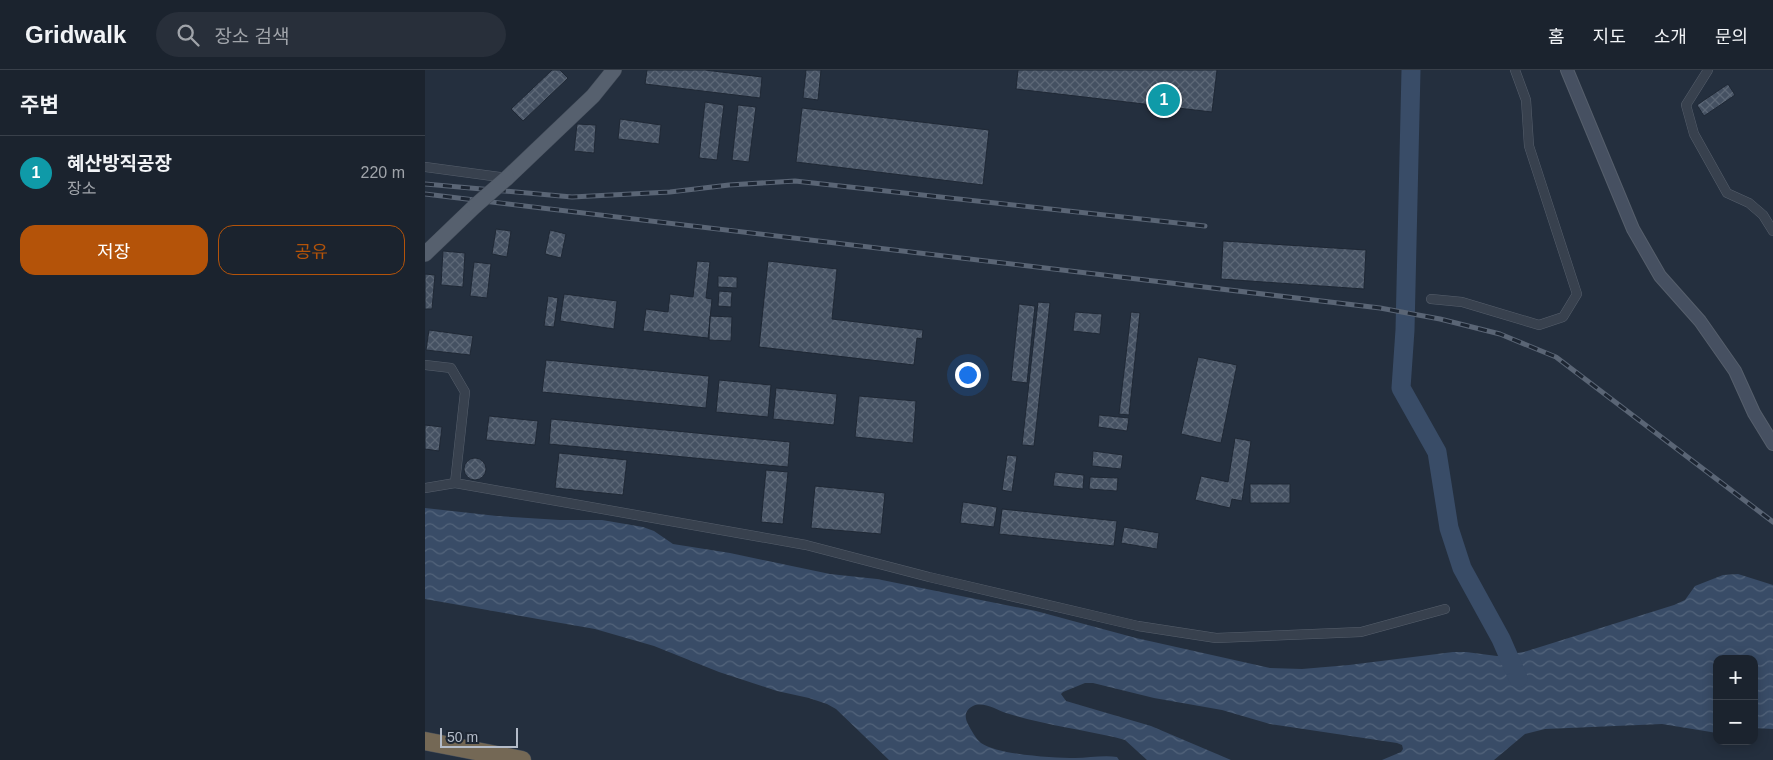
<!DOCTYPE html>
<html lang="ko">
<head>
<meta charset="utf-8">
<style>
	body { margin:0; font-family:Helvetica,"Noto Sans KR",sans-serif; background:#282f3a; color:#f1f3f6 }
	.controls { position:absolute; right:15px; bottom:15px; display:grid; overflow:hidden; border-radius:10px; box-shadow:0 2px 12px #0003 }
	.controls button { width:45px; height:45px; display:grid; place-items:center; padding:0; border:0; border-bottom:1px solid #39404a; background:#1b232e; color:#f1f3f6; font:25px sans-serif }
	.scale { position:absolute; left:15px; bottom:12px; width:78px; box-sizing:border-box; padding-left:5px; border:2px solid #b4bcc9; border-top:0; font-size:14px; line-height:18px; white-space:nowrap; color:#b4bcc9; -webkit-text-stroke:4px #1d2633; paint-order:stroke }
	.you { position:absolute; left:542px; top:304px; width:18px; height:18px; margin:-12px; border:4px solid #fff; border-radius:50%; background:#1a73e8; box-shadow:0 0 0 8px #1a73e833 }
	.badge { display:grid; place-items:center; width:32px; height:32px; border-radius:50%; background:#b45309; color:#fff; font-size:16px; font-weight:700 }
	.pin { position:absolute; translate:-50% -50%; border:2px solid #fff; box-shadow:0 1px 5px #0006 }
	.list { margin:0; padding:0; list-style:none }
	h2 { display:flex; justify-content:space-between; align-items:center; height:65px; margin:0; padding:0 20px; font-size:21px }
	h2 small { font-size:16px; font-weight:400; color:#a0a4aa }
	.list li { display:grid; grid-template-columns:32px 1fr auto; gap:15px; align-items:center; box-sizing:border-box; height:75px; padding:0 20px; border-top:1px solid #39404a }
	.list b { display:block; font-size:19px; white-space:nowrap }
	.list p { margin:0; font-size:16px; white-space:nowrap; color:#a0a4aa }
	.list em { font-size:16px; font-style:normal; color:#a0a4aa }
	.actions { display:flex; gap:10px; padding:15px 20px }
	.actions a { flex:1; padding:11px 0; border:1px solid #b45309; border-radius:15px; text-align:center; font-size:18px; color:#b45309 }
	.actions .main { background:#b45309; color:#fff }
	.icon { flex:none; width:28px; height:28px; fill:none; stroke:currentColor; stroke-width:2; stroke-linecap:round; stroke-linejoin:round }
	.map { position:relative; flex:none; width:1348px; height:690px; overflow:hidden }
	header { display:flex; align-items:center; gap:30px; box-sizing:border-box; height:70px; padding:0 25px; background:#1b232e; border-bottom:1px solid #39404a }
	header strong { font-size:24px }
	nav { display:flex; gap:28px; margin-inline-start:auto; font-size:18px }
	.search { width:350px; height:45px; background:#282f3a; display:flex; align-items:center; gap:12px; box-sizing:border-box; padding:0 18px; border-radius:28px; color:#a0a4aa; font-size:19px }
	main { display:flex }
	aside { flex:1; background:#1b232e }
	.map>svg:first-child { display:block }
	.water { fill:url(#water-waves) }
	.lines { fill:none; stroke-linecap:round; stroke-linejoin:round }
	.river { stroke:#394c67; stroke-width:19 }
	.building { fill:url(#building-cross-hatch); stroke:#1f2835 }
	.street-casing { stroke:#565f6c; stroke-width:10 }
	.secondary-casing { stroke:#565f6c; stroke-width:14 }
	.primary-casing { stroke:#414a57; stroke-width:16 }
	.highway-casing { stroke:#434c59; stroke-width:19 }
	.street { stroke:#38414e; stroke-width:9 }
	.secondary { stroke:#465061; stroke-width:12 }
	.primary { stroke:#56606e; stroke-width:15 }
	.highway { stroke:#746855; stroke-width:18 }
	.rail-casing { stroke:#5a6575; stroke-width:5 }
	.rail { stroke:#1d2633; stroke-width:3; stroke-dasharray:9; stroke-linecap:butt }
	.primary-bridge-casing { stroke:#414a57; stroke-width:16; stroke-linecap:butt }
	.primary-bridge { stroke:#56606e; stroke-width:15 }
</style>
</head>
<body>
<header>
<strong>Gridwalk</strong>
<div class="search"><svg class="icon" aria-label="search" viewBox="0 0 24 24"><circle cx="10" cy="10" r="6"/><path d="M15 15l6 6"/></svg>장소 검색</div>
<nav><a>홈</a><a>지도</a><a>소개</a><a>문의</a></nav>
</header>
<main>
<aside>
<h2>주변<small></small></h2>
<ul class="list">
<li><span class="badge" style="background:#0f9aa8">1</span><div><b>혜산방직공장</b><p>장소</p></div><em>220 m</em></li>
</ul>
<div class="actions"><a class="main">저장</a><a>공유</a></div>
</aside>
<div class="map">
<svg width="1348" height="690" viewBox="0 0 1348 690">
	<defs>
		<pattern id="water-waves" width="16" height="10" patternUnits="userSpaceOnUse" patternTransform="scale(1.25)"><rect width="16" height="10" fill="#394c67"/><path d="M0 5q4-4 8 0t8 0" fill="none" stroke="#53647b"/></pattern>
		<pattern id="building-cross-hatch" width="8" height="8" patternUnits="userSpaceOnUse" patternTransform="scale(1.25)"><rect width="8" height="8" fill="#455162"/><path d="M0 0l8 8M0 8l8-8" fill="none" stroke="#5d6877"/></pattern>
	</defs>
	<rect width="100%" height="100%" fill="#242f3e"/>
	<path class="water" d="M0,438l72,8 63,4h42l41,7 11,4 19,13 57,9 100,21 47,5 159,32 100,27 134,30 32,1 47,-4 104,-13h13l31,4 27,-4 150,-47 11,-5 10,-14 28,-11 15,-1 35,11v144l-19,-1v-69h-37v74l-55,-9 -117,5 -20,5 -31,26h-112l19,-8 2,-3 -1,-4 -5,-2 -127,-19 -48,-14 -68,-12 -61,-15h-8l-22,9 -2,2 5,7 85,25 80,34h-84l-22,-20 -11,-3c-36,-8 -73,-13 -108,-24 -9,-3 -23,-12 -33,-7 -8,4 -9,11 -5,18 3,6 8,15 13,19 17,12 73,15 94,15 14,0 28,-3 42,-1l2,3h-230l-53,-51 -9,-5 -18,-6 -32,-7 -58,-19 -65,-26 -59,-17 -170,-30z"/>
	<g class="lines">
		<path class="river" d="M986,0l-6,260 -4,58 36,64 12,76 13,40 39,71 17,39"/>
	</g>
	<path class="building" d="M127,0h8l8,8 -45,43 -12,-12z
		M222,0h58l57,7 -2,21 -115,-14z
		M381,0h15l-3,30 -15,-2z
		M593,0h199l-5,42 -196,-23z
		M1303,14l7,11 -31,21 -7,-11z
		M280,32l19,3 -7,55 -18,-2z
		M313,35l18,2 -7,55 -17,-2z
		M377,38l187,22 -6,55 -187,-23z
		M195,49l41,6 -2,19 -41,-5z
		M152,54l19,1 -2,28 -20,-2z
		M71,159l15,2 -4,26 -15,-3z
		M125,160l16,4 -5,24 -16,-4z
		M798,171l143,9 -2,39 -143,-10z
		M18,181l22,2 -2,34 -22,-2z
		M272,191l13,1 -4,36 6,1 -4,39 -65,-7 3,-22 22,3 2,-18 23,3z
		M343,191l69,8 -5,50 91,11 -1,9 -5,-1 -3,27 -155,-18z
		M49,192l17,2 -4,34 -17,-2z
		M0,204l10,1 -3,34h-7z
		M293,206l19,1v11l-19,-1z
		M294,221l13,1 -1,15 -13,-1z
		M139,224l53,7 -3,28 -54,-8z
		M123,226l10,2 -4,29 -10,-1z
		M613,232l12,1 -16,143 -12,-1z
		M594,234l16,2 -8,77 -16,-2z
		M650,242l27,2 -2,20 -27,-3z
		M706,242l9,1 -11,102 -10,-1z
		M285,246l22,1 -1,24 -22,-1z
		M4,260l44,6 -3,19 -44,-5z
		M773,287l39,8 -16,78 -40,-9z
		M121,290l163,16 -3,32 -164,-16z
		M294,310l52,5 -3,32 -52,-5z
		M351,318l61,6 -3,31 -61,-6z
		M434,326l57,5 -3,42 -58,-6z
		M674,345l30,3 -2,13 -29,-4z
		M64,346l49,5 -3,24 -49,-5z
		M126,349l239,23 -2,25 -239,-23z
		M0,355l17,2 -3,24 -14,-2z
		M810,368l16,3 -9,60 -10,-2 -2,9 -35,-8 6,-24 27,6z
		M668,381l30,4 -2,14 -29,-3z
		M134,383l68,7 -4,35 -68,-7z
		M582,385l10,1 -5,36 -10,-2z
		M39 399a11 11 0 1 1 22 0a11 11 0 1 1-22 0Z
		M341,400l22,2 -5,52 -22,-2z
		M630,402l29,3 -1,14 -30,-3z
		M665,407l28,1 -1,13 -28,-2z
		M825,414h40v19h-40z
		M390,416l70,7 -4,41 -70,-6z
		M538,432l34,5 -3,20 -34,-4z
		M577,439l115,12 -3,25 -115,-12z
		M699,457l35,6 -2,16 -36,-6z"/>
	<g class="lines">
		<defs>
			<path id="street" d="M1283,0l-22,35 8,29 33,59 22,10 14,12 10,16
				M0,97l82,11
				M1006,229l31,3 77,23 24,-8 14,-23 -48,-148 -3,-46 -11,-30
				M0,295l26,3 14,24 -10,91
				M0,418l30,-5 351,62 123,32 209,49 78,12 145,-6 84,-23"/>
			<path id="secondary" d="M1142,0l66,159 27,47 40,45 35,50 19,42 19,31"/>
			<path id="primary" d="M82,108l86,-82 21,-26
				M0,184l50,-48"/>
			<path id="highway" d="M0,671l97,19"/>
		</defs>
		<use href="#street" class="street-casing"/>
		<use href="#secondary" class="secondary-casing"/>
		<use href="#primary" class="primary-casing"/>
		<use href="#highway" class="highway-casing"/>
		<use href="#street" class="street"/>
		<use href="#secondary" class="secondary"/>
		<use href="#primary" class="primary"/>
		<use href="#highway" class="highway"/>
		<defs>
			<path id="rail" d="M0,114l147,13 98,-5 59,-7 66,-4 410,45
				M0,124l955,114 60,11 60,15 56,23 217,165"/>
		</defs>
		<use href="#rail" class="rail-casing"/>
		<use href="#rail" class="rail"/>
		<defs>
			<path id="primary-bridge" d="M50,136l32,-28"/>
		</defs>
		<use href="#primary-bridge" class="primary-bridge-casing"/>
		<use href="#primary-bridge" class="primary-bridge"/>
	</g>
</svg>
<div class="controls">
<button>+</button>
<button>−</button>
</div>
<div class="scale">50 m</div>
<div class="you"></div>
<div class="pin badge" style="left:739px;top:30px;background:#0f9aa8">1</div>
</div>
</main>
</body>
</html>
